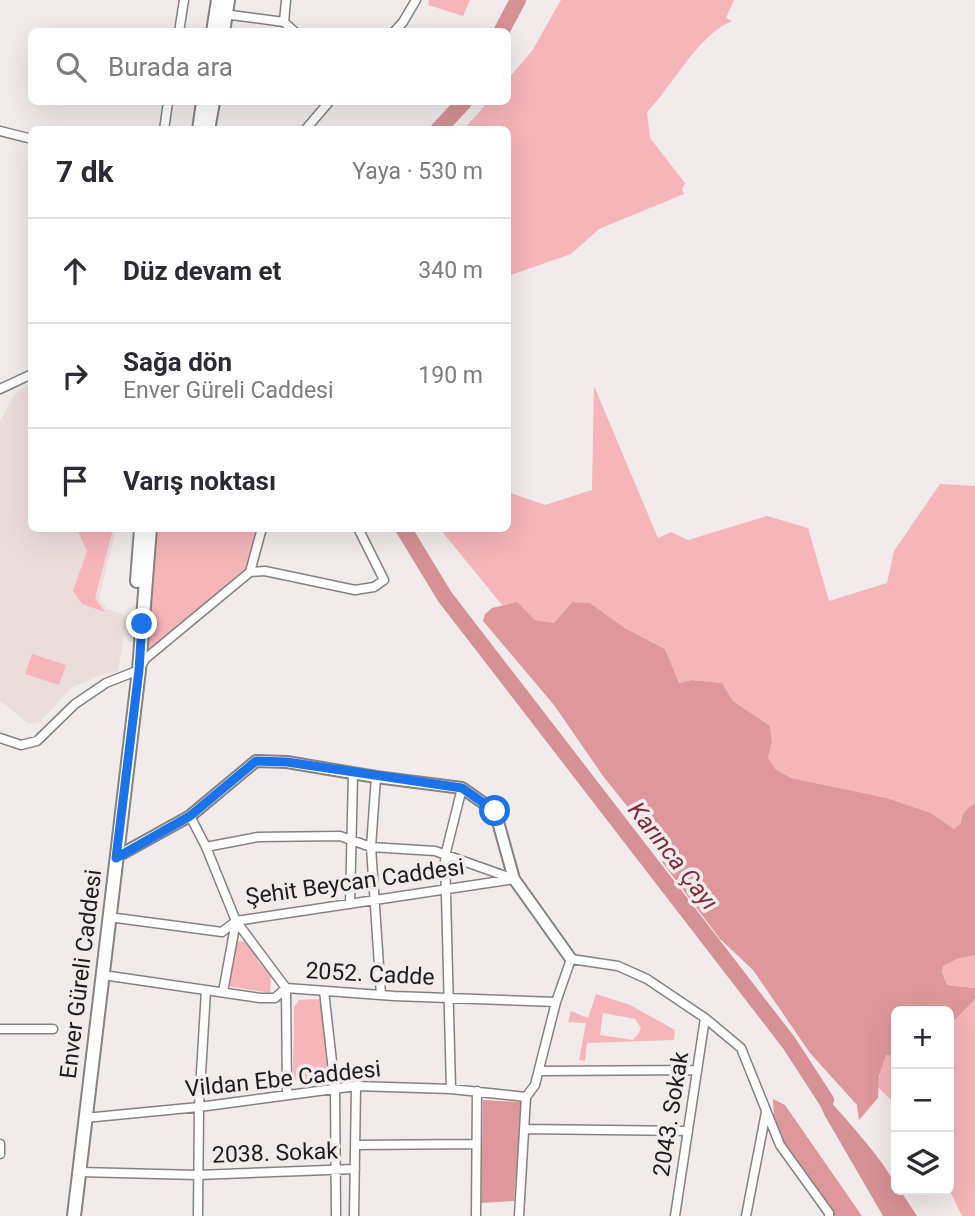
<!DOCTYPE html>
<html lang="tr">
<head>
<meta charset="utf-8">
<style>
	body { margin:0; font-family:Roboto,sans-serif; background:#f2f2f3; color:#2b2b33 }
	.controls { position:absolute; right:21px; bottom:21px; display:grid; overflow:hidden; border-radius:10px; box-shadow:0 7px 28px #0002 }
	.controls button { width:63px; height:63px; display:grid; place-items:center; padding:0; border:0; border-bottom:2px solid #e1e1e2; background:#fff; color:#2b2b33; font:35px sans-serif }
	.stop { position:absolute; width:21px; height:21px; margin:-16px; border:5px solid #1a73e8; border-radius:50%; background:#fff }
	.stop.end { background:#1a73e8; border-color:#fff; box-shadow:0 2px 7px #0008 }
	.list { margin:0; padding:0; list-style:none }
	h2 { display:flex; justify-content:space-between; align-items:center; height:91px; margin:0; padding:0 28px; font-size:30px }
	h2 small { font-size:23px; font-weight:400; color:#7c7c81 }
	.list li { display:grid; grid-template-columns:46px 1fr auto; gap:21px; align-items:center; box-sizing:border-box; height:105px; padding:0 28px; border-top:2px solid #e1e1e2 }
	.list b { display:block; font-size:26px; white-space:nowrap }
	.list p { margin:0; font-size:23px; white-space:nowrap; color:#7c7c81 }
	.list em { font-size:23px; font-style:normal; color:#7c7c81 }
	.icon { flex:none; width:38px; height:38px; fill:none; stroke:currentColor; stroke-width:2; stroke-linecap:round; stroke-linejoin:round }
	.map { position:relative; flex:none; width:975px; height:1216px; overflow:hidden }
	.search { position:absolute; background:#fff; box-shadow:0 7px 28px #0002; left:28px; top:28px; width:483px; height:77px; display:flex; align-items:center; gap:18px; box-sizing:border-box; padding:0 24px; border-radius:10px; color:#7c7c81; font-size:26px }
	.panel { position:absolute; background:#fff; box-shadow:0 7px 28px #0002; left:28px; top:126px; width:483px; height:406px; border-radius:10px }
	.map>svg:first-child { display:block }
	.built { fill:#ecdddd }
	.green { fill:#f5b5b9; fill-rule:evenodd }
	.forest { fill:#de989c }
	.water { fill:#d69195 }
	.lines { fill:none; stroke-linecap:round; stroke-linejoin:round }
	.river { stroke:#d69195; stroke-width:16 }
	.minor-casing { stroke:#878181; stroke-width:11 }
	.secondary-casing { stroke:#878181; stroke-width:14 }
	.primary-casing { stroke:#878181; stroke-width:16 }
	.minor { stroke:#fff; stroke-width:8 }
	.secondary { stroke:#fff; stroke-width:10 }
	.primary { stroke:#fff; stroke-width:12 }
	.route { stroke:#1a73e8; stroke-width:9 }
	.labels { text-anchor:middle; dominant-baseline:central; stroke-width:7; stroke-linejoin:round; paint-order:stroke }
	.street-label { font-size:23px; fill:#1e1c1c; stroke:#f1ebeb }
	.water-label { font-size:24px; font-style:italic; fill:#7f2c38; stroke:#f1ebeb }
</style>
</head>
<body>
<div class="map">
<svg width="975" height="1216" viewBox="0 0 975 1216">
	<rect width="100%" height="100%" fill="#f1ebeb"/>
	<path class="built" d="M31,383l1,145 84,1 -17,69 8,11 20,7 -9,55 -20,5 -27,12 -31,34 -11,2 -29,-23v-280l15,-27z"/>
	<path class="green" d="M429,0h41l-7,16 -35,-11z
		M561,0h173l-8,18 6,3c-36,16 -57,62 -85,91l3,26 35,45 -3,6 2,5 -85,35 -28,25 -63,22v-146l-44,-1 24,-27h20v-23l24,-28z
		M594,386l64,152 13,-6 17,8 79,-24 41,12 21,73 58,-18 7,-32 46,-67 35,2v317c-7,5 -15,10 -14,20l-7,6 -23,-16 -44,-15 -96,-20 -17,-9 -6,-11 4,-16 -2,-16 -37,-25 -11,-18 -30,-3 -13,3 -14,-34 -40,-21 -35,-25 -18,-1 -18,21 -19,-3 -18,-17 -15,2 -62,-76 68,-1v-36l37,13 47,-15z
		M77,529h36l-18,69 10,14 -23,-8 -9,-13 14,-40z
		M157,529h105l-12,43 -105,82z
		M32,654l34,11 -7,20 -34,-11z
		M235,941l16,1 7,19 13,14 -1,18 -43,-7z
		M975,955v33l-28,-3 -5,-13 1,-6 14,-7z
		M596,994l34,11 45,25 -1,10 -87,3 -2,18 -6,-1 7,-37 -18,-1 3,-11 17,7zM603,1013l32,6 6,9 -2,5 -6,7 -33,-5z
		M320,999l3,2 9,76 -39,3 1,-73 5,-7z
		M975,999v217h-13l-13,-27v-163z
		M886,1054l8,2 1,4 1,45 -18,-18 3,-23z"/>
	<path class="forest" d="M517,602l18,18 19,3 18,-21 18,1 35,25 40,21 14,34 13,-3 30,3 11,18 37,25 2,16 -4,16 7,11 16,9 96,20 44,15 23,16 7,-6c0,-10 6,-15 14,-20v152l-18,4 -14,7 -1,6 5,13 28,3v11l-26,27v-15h-53v60l-3,-7 1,-8 -8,-1 -7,21 -1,22 -19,22 -2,-15 -47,-52 -57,-83 -33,-31 -58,-77 -3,-16 -56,-70 -49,-71 -71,-84 2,-7 7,-6z
		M773,1099l12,6 77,111h-33l-54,-78z
		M483,1100l39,2 -8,99 -33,2z"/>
	<path class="water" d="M815,1084c15,18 81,87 81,106h4l17,26h-34l-58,-100 -7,-15z"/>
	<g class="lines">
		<path class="river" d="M501,32l17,-32
			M438,130l26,-28
			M403,528l42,69 344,446 37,57"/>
		<defs>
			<path id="minor" d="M231,15l53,7 11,10
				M284,22l2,-22
				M179,32l5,-32
				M394,32l9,-10 13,-22
				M164,130l4,-28
				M305,130l24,-28
				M0,131l32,8
				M0,389l32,-15
				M250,572l15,-1 90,19 19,-3 10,-7 -26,-52
				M0,738l21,7 16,-4 38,-37 31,-21 33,-13 6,-11 105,-87 12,-44
				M376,777l-5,70 10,148
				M190,816l16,31 30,74 50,67 1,106
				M206,847l52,-10 82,-1 31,11 64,4 76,27
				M350,904l3,-130
				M109,917l113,15 14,-11 278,-42
				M103,975l157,23h15l11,-10 108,8 162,6
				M324,991l11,97 1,128
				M223,992l13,-71
				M0,1029h53
				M540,1071l157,-1
				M451,1089l-6,-233 17,-68
				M85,1118l114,-11 157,-21 95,3 75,8
				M524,1129l164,2
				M0,1144v10
				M355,1145l121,-1
				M80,1172l117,3 158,-6
				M198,1216l1,-109 7,-117
				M354,1216l2,-130
				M476,1216l1,-125
				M519,1216l7,-119 9,-12 21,-83 15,-43 47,7 29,13 58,39 36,30 39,97 49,68v3
				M675,1216l30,-198
				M746,1216l20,-104"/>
			<path id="secondary" d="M116,857l74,-41 66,-55 31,1 89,15 86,11 33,23 19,68 57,80"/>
			<path id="primary" d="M213,32l5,-32
				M223,32l5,-32
				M199,130l4,-28
				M208,130l5,-28
				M137,581l4,-53
				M74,1216l65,-546 11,-142"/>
		</defs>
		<use href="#minor" class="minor-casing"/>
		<use href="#secondary" class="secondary-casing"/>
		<use href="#primary" class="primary-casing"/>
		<use href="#minor" class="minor"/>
		<use href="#secondary" class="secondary"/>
		<use href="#primary" class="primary"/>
	</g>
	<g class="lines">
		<path class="route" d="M142,624l-3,46 -23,188 74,-42 66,-55 31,1 175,26 33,23"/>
	</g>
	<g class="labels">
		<g class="street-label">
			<text transform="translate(355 882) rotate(-8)">Şehit Beycan Caddesi</text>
			<text transform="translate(81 974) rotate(-83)">Enver Güreli Caddesi</text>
			<text transform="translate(370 974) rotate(3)">2052. Cadde</text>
			<text transform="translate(283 1079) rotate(-6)">Vildan Ebe Caddesi</text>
			<text transform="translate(671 1114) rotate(-81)">2043. Sokak</text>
			<text transform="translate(275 1153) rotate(-2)">2038. Sokak</text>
		</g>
		<g class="water-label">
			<text transform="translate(673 856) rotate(52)">Karınca Çayı</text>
		</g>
	</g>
</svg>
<div class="controls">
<button>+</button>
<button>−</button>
<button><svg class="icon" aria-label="layers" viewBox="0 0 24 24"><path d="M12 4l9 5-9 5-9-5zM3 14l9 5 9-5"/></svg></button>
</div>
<div class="stop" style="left:495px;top:811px"></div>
<div class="stop end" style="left:142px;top:624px"></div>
<div class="search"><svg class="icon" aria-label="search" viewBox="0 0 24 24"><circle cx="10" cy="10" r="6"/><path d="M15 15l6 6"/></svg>Burada ara</div>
<section class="panel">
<h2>7 dk<small>Yaya · 530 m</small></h2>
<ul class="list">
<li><svg class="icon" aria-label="ahead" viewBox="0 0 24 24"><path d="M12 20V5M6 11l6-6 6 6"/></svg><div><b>Düz devam et</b></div><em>340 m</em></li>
<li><svg class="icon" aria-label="right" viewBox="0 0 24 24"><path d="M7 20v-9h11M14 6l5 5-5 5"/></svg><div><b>Sağa dön</b><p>Enver Güreli Caddesi</p></div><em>190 m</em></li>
<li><svg class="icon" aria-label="arrive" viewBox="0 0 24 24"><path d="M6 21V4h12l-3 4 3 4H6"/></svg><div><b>Varış noktası</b></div></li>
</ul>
</section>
</div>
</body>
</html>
